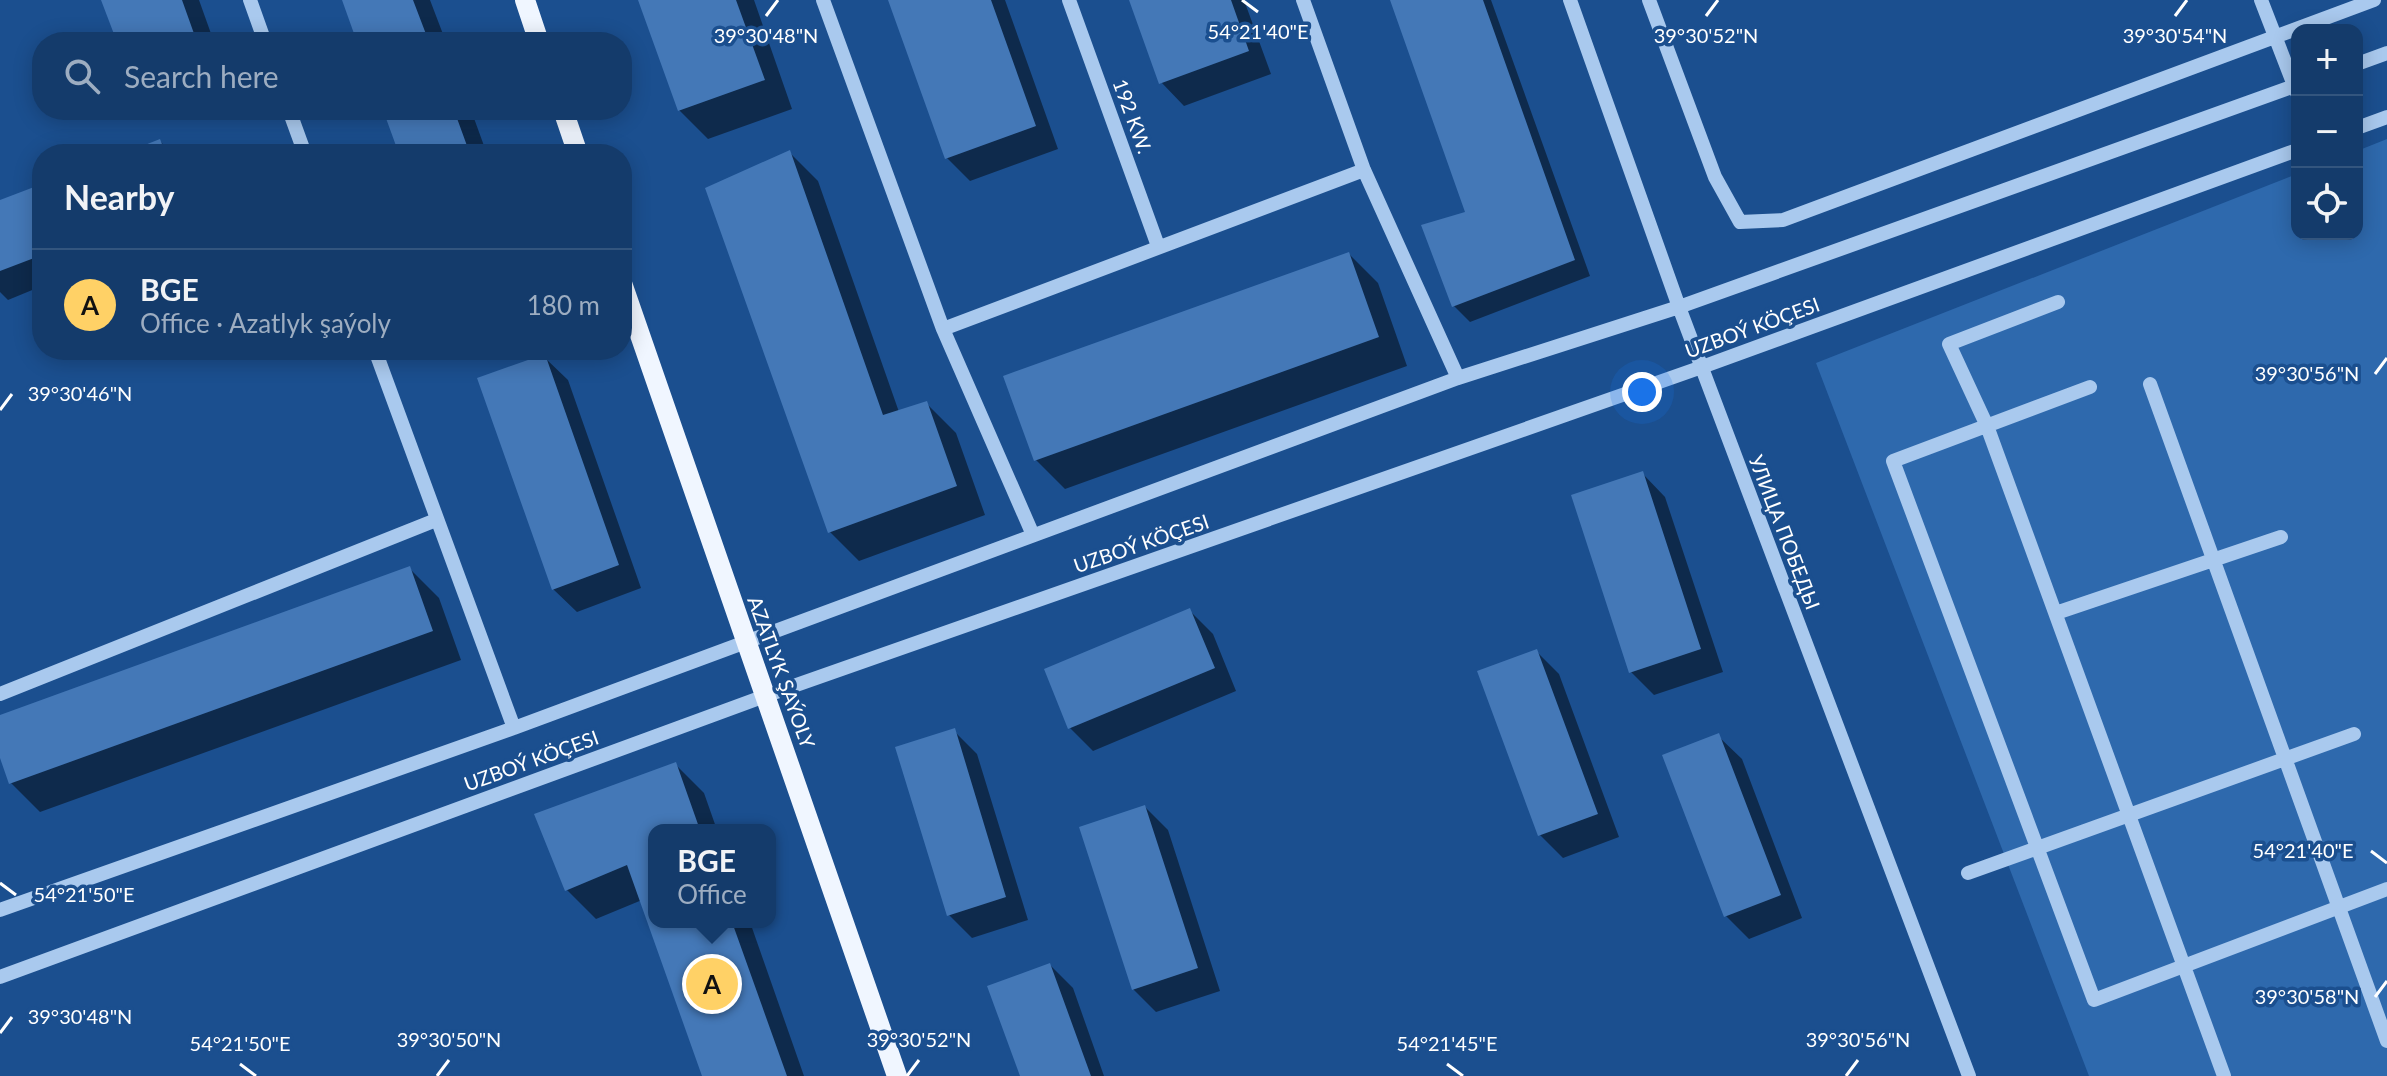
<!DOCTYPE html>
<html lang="en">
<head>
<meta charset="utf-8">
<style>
	body { margin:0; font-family:Lato,sans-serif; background:#1d4271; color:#f1f3f6 }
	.controls { position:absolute; right:24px; top:24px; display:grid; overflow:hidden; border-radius:16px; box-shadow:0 4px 20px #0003 }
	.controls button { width:72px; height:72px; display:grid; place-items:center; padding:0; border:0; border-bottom:2px solid #33557e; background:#143b6b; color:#f1f3f6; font:40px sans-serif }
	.you { position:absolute; left:1642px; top:392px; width:28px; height:28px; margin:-20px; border:6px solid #fff; border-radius:50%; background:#1a73e8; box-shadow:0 0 0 12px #1a73e833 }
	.badge { display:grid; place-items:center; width:52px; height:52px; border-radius:50%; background:#ffd166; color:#111; font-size:26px; font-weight:700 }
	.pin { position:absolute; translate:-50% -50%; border:4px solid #fff; box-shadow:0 2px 8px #0006 }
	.popup { position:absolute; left:648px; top:824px; width:128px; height:104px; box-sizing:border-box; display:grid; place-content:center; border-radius:16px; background:#143b6b; filter:drop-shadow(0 2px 6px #0005); font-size:26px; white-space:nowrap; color:#9dadc1 }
	.popup b { font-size:30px; color:#f1f3f6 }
	.popup::after { content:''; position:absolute; left:50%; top:100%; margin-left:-16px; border:16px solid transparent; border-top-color:#143b6b }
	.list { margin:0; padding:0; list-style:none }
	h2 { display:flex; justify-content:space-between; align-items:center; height:104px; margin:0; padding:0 32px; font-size:34px }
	h2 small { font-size:26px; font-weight:400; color:#9dadc1 }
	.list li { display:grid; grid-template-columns:52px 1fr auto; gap:24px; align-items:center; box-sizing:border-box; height:112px; padding:0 32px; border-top:2px solid #33557e }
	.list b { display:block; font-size:30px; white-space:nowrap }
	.list p { margin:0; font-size:26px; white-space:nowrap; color:#9dadc1 }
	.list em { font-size:26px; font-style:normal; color:#9dadc1 }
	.icon { flex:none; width:44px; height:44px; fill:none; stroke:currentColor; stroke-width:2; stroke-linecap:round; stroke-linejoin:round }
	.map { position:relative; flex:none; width:2387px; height:1076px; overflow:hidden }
	.search { position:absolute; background:#143b6b; box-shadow:0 4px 20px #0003; left:32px; top:32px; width:600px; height:88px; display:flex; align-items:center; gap:20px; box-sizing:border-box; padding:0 28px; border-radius:32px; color:#9dadc1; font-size:30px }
	.panel { position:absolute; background:#143b6b; box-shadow:0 4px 20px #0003; left:32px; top:144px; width:600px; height:216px; border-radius:32px }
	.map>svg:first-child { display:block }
	.green { fill:#2e69ad }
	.shadow { fill:#0007 }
	.building { fill:#4478b7 }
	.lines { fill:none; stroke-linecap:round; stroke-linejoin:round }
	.minor { stroke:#a9c9ee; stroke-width:14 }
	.major { stroke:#f0f6ff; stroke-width:20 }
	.ticks { fill:none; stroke:#fff; stroke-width:3 }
	.labels { text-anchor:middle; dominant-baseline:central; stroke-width:7; stroke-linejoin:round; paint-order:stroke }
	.street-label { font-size:20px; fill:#fff; stroke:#1b4f8f }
	.ticks-label { font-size:20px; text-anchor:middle; fill:#fff; stroke:#1b4f8f; stroke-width:7; stroke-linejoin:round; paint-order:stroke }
</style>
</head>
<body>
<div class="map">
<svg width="2387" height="1076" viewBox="0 0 2387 1076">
	<rect width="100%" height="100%" fill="#1b4f8f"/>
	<path class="green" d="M2387,139v937h-298l-273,-713 481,-189v60h60v-83z"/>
	<path class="shadow" d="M103,0h96l15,42h-95z
		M344,0h86l16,42h-86z
		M640,0h114l38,109 -84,30 -29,-29z
		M890,0h115l53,149 -88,32 -23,-23z
		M1131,0h113l27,74 -87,32 -23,-24z
		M1392,0h99l99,276 -120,46 -16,-16 13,-93z
		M385,110h86l16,44h-86z
		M160,141l12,13h-45z
		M789,152l29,29 81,231 28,-8 29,29 29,82 -126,46 -29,-29z
		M42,187v99l-34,14 -8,-8v-89z
		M1349,254l29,29 29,83 -342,123 -29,-29z
		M544,357l24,23 73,208 -64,24 -24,-23z
		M1642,473l23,24 58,175 -69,23 -23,-23z
		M410,569l29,29 22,62 -421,152 -29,-29 -11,-31v-35z
		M1190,611l23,23 23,57 -143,60 -23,-23z
		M1536,651l23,23 60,163 -56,21 -23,-23z
		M954,731l23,23 51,166 -56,18 -23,-23z
		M1718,736l24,23 60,159 -53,21 -23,-23z
		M675,764l29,29 13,37h-63v92h96l54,154h-100l-62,-176 -46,19 -29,-29 -30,-75z
		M1145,807l23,23 52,161 -64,21 -23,-23z
		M1050,965l23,23 31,88h-82z"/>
	<path class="building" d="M101,0h81l15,42h-80z
		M342,0h71l16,42h-72z
		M638,0h98l29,80 -87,31z
		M888,0h103l45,126 -91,33z
		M1129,0h102l18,51 -90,33z
		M1390,0h93l92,260 -123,47 -31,-82 44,-13z
		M383,110h71l16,44h-71z
		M160,139l6,15h-44z
		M790,150l93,265 44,-14 30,85 -129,47 -123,-345z
		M42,184v71l-42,16v-71z
		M1349,252l30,85 -345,124 -31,-85z
		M545,354l74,211 -67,25 -75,-212z
		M1643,471l58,178 -72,24 -58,-178z
		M410,566l23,65 -424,153 -9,-26v-43z
		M1190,608l25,60 -147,61 -24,-60z
		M1537,649l61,165 -60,22 -61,-165z
		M955,728l51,169 -59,19 -52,-169z
		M1719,733l62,162 -57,22 -62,-162z
		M676,762l24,68h-46v92h78l55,154h-85l-75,-211 -62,26 -31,-77z
		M1145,805l53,163 -66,22 -53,-163z
		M1050,963l41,113h-71l-33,-90z"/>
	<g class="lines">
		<path class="minor" d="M250,0l15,42
			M823,0l120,329 90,206
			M1069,0l89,246
			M1303,0l61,170 94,208
			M1570,0l109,307 290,769
			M1649,0l66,177 25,45 43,-2 591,-220
			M2261,0l36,93
			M2357,64l30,-11
			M289,110l16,44
			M2357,128l30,-11
			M2058,302l-109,42 38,82 237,650
			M943,329l421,-159
			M375,350l139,378
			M2150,384l237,657
			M2090,387l-197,74 201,539 293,-111
			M2056,613l225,-76
			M0,694l436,-174
			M1968,873l386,-139
			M0,910l514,-182 944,-350 221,-71 618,-222
			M0,977l765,-281 937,-329 595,-217"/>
		<path class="major" d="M525,0l14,42
			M563,110l15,44
			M622,283l275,793"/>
	</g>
	<path class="ticks" d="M1242,0l16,12M766,16l12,-16M1706,16l12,-16M2175,16l12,-16M2375,374l12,-16M0,410l12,-16M2371,851l16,12M0,883l16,12M2375,997l12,-16M0,1033l12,-16M240,1064l16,12M1447,1064l16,12M437,1076l12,-16M907,1076l12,-16M1846,1076l12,-16"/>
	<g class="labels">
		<g class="street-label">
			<text transform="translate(1133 116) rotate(70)">192 KW.</text>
			<text transform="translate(1752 327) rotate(-20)">UZBOÝ KÖÇESI</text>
			<text transform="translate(1785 532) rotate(69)">УЛИЦА ПОБЕДЫ</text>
			<text transform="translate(1141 543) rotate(-19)">UZBOÝ KÖÇESI</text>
			<text transform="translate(782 672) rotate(70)">AZATLYK ŞAÝOLY</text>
			<text transform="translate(531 760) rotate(-20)">UZBOÝ KÖÇESI</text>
		</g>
	</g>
	<g class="ticks-label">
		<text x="1258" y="39">54°21'40"E</text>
		<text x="766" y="43">39°30'48"N</text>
		<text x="1706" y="43">39°30'52"N</text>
		<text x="2175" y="43">39°30'54"N</text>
		<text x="2307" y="381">39°30'56"N</text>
		<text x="80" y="401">39°30'46"N</text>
		<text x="2303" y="858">54°21'40"E</text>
		<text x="84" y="902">54°21'50"E</text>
		<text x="2307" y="1004">39°30'58"N</text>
		<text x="80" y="1024">39°30'48"N</text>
		<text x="449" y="1047">39°30'50"N</text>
		<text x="919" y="1047">39°30'52"N</text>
		<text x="1858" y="1047">39°30'56"N</text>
		<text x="240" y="1051">54°21'50"E</text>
		<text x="1447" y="1051">54°21'45"E</text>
	</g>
</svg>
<div class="controls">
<button>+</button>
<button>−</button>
<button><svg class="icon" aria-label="locate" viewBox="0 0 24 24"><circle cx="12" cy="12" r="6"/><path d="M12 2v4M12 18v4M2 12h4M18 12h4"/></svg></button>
</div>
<div class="you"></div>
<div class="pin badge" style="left:712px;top:984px">A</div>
<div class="popup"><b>BGE</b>Office</div>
<div class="search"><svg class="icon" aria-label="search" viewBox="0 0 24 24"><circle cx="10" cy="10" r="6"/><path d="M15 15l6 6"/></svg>Search here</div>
<section class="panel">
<h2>Nearby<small></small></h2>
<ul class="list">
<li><span class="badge">A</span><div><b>BGE</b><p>Office · Azatlyk şaýoly</p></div><em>180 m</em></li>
</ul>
</section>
</div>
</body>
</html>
